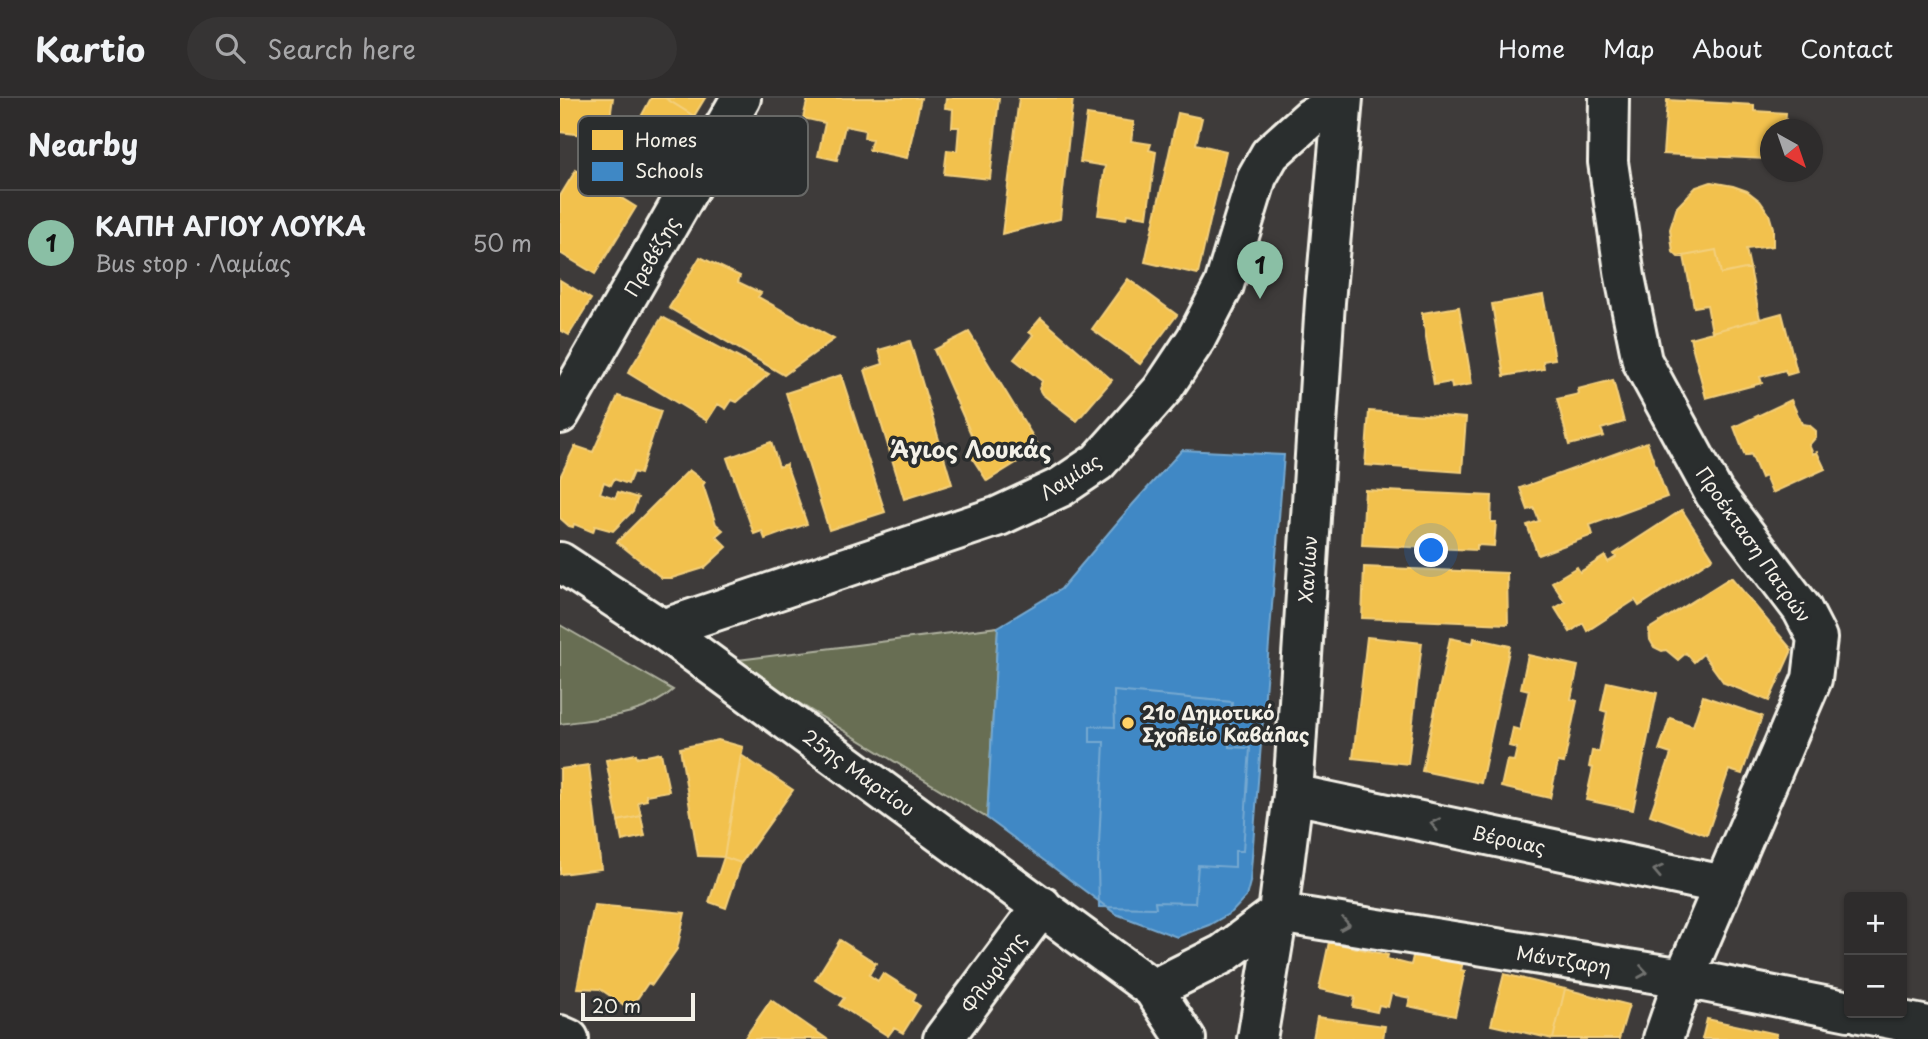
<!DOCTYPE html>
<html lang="en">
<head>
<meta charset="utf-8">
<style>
	body { margin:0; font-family:"Playpen Sans",sans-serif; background:#363434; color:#f1f3f6 }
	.controls { position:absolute; right:21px; bottom:21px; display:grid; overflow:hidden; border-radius:7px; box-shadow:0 2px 5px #0004 }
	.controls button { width:63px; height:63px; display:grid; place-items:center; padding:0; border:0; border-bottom:2px solid #494848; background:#2e2c2c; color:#f1f3f6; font:35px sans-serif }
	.compass { position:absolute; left:1200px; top:21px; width:63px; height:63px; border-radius:50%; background:#2e2c2c; box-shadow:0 2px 5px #0004; rotate:140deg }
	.scale { position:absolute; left:21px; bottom:18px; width:114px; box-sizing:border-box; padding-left:7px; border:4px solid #f4f1e8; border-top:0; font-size:19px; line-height:24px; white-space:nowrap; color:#f4f1e8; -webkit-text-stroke:5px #2a2d2e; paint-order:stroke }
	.you { position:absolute; left:872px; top:453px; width:24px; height:24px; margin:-18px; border:5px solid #fff; border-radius:50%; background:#1a73e8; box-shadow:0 0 0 10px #1a73e833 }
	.badge { display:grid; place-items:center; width:46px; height:46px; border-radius:50%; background:#8abfa5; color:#111; font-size:23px; font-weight:700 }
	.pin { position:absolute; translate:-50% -58px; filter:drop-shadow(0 2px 4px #0008) }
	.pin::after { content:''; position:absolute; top:37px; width:24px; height:21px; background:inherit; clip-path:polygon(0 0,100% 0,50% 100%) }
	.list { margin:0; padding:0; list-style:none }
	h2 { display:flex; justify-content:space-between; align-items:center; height:91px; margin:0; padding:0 28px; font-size:30px }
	h2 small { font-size:23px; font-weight:400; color:#a7a7a9 }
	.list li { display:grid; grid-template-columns:46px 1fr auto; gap:21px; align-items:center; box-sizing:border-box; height:105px; padding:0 28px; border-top:2px solid #494848 }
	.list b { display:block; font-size:26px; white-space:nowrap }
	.list p { margin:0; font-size:23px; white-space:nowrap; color:#a7a7a9 }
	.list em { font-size:23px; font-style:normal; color:#a7a7a9 }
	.icon { flex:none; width:38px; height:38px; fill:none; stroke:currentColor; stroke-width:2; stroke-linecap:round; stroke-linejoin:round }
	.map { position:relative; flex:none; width:1368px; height:941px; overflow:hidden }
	header { display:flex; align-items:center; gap:42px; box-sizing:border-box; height:98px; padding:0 35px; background:#2e2c2c; border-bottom:2px solid #494848 }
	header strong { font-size:33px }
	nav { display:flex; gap:38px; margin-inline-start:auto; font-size:24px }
	.search { width:490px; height:63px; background:#363434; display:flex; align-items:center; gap:18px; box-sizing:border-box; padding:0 24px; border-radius:38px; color:#a7a7a9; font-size:26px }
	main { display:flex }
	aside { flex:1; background:#2e2c2c }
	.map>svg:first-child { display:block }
	.green { fill:#686e53; stroke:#aeb09e; stroke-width:2 }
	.homes { fill:#f2c14e; stroke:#f3cf7c; stroke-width:2 }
	.schools { fill:#3f88c5; stroke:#75a8d0; stroke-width:2 }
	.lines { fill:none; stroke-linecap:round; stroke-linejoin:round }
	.minor-casing { stroke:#f4f1e8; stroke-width:44 }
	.minor { stroke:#2a2d2e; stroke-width:38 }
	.oneway { stroke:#71726f }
	.poi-dot { fill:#ffd166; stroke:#2a2d2e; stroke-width:2.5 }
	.labels { text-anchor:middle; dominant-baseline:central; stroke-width:7; stroke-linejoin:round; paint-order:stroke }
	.street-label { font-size:19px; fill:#f4f1e8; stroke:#2a2d2e }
	.poi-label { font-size:19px; font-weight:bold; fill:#f4f1e8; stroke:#2a2d2e; text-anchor:start }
	.quarter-label { font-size:23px; font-weight:bold; fill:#f4f1e8; stroke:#2a2d2e }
	.key { fill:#2a2d2e; stroke:#676866; stroke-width:2 }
	.key-label { font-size:19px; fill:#f4f1e8 }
</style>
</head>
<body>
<header>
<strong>Kartio</strong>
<div class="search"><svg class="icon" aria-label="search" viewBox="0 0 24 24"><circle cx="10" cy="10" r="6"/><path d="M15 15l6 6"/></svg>Search here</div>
<nav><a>Home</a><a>Map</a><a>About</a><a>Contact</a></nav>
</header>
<main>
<aside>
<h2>Nearby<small></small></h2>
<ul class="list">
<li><span class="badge">1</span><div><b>ΚΑΠΗ ΑΓΙΟΥ ΛΟΥΚΑ</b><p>Bus stop · Λαμίας</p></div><em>50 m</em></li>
</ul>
</aside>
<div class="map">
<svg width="1368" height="941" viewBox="0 0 1368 941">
	<rect width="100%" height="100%" fill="#3e3b3a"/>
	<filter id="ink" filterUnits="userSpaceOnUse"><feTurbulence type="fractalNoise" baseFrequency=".0143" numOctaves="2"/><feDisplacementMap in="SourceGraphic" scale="14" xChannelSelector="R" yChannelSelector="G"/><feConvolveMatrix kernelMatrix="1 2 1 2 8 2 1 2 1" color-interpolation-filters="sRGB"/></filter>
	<g filter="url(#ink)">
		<path class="green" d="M0,527l113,65c-29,27 -75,28 -113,34z
			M438,529l-11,191 -257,-157z"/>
		<path class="homes" d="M0,0h53l-6,40 -47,-6z
			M91,0h14l29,18 -31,64 -40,-21 16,-29 -4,-2z
			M105,0h40l-11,18z
			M248,0h113l-14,60 -38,-8 3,-11 -8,-1 1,-8 -20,-4 -8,34 -19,-4 7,-33 -22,-5z
			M386,0h53l-9,81 -46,-5 3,-24 10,1 2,-24h-7l1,-18 -8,-1z
			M459,0h54l-13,121 -58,15z
			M1107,2l87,5v6l32,2 -1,17h-15v6h-3l-1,23 -103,-5z
			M618,15l24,5 -6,26 30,7 -28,123 -53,-12z
			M527,17l47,7 -3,19 20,3 -2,6 7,2 -9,65 -20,-3 -1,5 -28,-4 7,-49 -25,-4z
			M16,72l60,37 -41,67 -35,-21v-57z
			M1151,84l22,4 14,5 13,10 9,13 4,14v18l-27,3 4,19 -29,6 -5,-24 -38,7 -5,-5 -3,-23 7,-22 19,-20z
			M1156,152l5,24 29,-6 10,51 -48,13 -5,-27 -13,2 -10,-51z
			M140,159l40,19 -2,6 23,11 -3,4 76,42 -50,36 -115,-67z
			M568,181l49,36 -37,49 -48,-35z
			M0,182l31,19 -22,36 -9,-5z
			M983,197l12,64 -12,2 1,8 -40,7 -12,-72z
			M899,209l13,77 -20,4 -1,-6 -17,3 -12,-72z
			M1222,215l15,59 -10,3 -2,-5 -25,7 2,6 -56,15 -16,-60z
			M102,219l107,57 -32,28 -5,-2 -6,9 -8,-5 -11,17 -79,-48z
			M481,220l71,62 -35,41 -35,-27 -3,-5 3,-8 -28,-22 19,-24 -4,-3z
			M409,234l71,116 -53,33 -18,-28 9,-3 -44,-100z
			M350,243l42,143 -48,15 -39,-129 18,-6 -4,-14z
			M281,277l44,137 -56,18 -43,-137z
			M1053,282l11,42 -23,7 3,7 -35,9 -12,-46 22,-5 -1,-5z
			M58,298l43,15 -21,63 -7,-2 -5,12 -14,-5 -3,6 -7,-3 -4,11 15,5 3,-6 20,6 -5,13 -20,20 -18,-5 -2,6 -19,-8 -1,3 -4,-1 -9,-8v-41l15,-31 18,6z
			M1231,302l11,24 7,1 7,6v6l-7,8 4,9 4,-2 8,17 -53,24 -7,-17 -4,2 -10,-24 -6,2 -11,-29z
			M809,313l97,7 -4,54 -97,-7z
			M211,344l8,25 7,-3 21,60 -42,15 -3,-8 -8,3 -27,-76z
			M1087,344l20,55 -77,28 3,10 -55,20 -11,-30 12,-4 -5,-13 -6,2 -8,-22z
			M129,372l16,12 -2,3 13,39 7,6 -7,6 11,11 -23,21 -32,10h-10l-45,-36z
			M805,392l127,6 -1,26h5l-2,24 -17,-1v5l-115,-5z
			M1122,412l31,48 -74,48 -4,-6 -48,31 -4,-8 -13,9 -15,-24 10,-6 -13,-20 25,-15 3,5 25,-16 3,6 8,-5 -2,-3z
			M804,469l143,6 1,51 -146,-6z
			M1171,479l61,73 -23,51 -45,-18 -21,-29 -9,8 -8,-9 -8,7 -12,-10 -4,1 -8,-4 -4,-7 -1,-11z
			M807,539l55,6 -14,121 -55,-6z
			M890,540l23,5 1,-5 36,8 -29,137 -59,-12z
			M968,557l50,11 -7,33 6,2 -13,62 -6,-1 -8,36 -49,-11 6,-27 7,1 3,-13 -8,-2 4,-18 7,2 9,-40 -8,-2z
			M1047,584l50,11 -24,117 -47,-10 7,-32 -4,-1 3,-16 7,1 8,-40 -6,-2z
			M1143,598l59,20 -20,58 -13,-4 -22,65 -57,-20 21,-61 -12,-4 11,-32 23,8z
			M158,642l25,7 -19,110 -26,-1 -18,-108z
			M101,655l8,38 -23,4 1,5 -9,2 3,14 -23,5 -12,-61 30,-6 1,4z
			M181,657l52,35 -52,73 -17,-6z
			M29,667l12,104 -41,5v-105z
			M81,718l4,20 -23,5 -4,-20z
			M164,759l17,6 -15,45 -17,-6z
			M34,807l91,8 -8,36 -25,36 -4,-2 -18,26 -30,-20 -23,-1z
			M280,842l36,23 -7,12 9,6 5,-8 33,21 -3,7 7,5 -17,27 -9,-5 -6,8 -49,-31 5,-7 -29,-18z
			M769,844l59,13 -1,4 24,6 3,-13 49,10 -2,8 4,1 -10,45 -47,-10 2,-8 -19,-4 -3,13 -9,-2 -2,7 -24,-5 2,-10 -36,-8z
			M944,876l61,15 -12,50 -62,-14z
			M1005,891l64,16 -10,34h-66z
			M211,902l56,39h-83z
			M757,919l68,9 -2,13h-70z
			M1147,921l70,15 -1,5h-74z"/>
		<path class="schools" d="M622,352l102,5 -34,427 -4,15 -14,15 -23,13 -32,12 -61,-23 -129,-96 11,-191 63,-38 72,-85z
			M554,593l118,11 -3,45 21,1 -7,103h-8v16l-37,-2 -3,38 -40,-1 1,6 -57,-1 -1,-42 6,-123h-14v-16l25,1z"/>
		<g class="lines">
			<defs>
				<path id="minor" d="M1049,0l-1,64 17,115 17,84 72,132 88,116 15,29 -5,41 -128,299 -21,61
					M0,316l181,-316
					M0,464l102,67 491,360 33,50
					M102,531l337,-113 62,-29 37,-25 64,-72 34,-51 28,-54 33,-108 13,-23 40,-36 32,-16
					M733,696l431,91
					M593,891l70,-35 55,-41 406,65 165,33
					M1300,915l68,13
					M0,937l9,4
					M383,941l99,-133
					M697,941l21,-126 15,-119 32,-492 18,-204"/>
			</defs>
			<use href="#minor" class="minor-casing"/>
			<use href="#minor" class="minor"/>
		</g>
		<defs><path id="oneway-chevron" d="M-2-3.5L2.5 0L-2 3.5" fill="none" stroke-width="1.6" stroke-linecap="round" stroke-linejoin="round" transform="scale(1.75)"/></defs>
		<g class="oneway">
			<use href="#oneway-chevron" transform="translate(875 726) rotate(-168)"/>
			<use href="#oneway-chevron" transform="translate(1098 773) rotate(-168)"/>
			<use href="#oneway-chevron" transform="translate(785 826) rotate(9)"/>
			<use href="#oneway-chevron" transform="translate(1083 874) rotate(9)"/>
		</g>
	</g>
	<circle class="poi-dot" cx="568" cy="625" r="7"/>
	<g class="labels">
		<g class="street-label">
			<text transform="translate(91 158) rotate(-60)">Πρεβέζης</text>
			<text transform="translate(510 378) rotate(-33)">Λαμίας</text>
			<text transform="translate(1194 446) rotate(55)">Προέκταση Πατρών</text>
			<text transform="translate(747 471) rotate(-86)">Χανίων</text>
			<text transform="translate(299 674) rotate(36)">25ης Μαρτίου</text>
			<text transform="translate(949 741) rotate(12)">Βέροιας</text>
			<text transform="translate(1004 861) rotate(9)">Μάντζαρη</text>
			<text transform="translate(433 874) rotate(-54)">Φλωρίνης</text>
		</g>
		<g class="poi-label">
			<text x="582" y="614">21ο Δημοτικό<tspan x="582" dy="22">Σχολείο Καβάλας</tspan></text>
		</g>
		<g class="quarter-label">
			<text x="411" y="350">Άγιος Λουκάς</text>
		</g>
	</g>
	<rect x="18" y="18" width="230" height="80" rx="10" class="key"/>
	<rect x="32" y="32" width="31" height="20" fill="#f2c14e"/>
	<rect x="32" y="64" width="31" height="19" fill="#3f88c5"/>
	<g class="key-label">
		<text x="75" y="49">Homes</text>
		<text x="75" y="80">Schools</text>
	</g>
</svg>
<div class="controls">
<button>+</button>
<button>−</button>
</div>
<svg class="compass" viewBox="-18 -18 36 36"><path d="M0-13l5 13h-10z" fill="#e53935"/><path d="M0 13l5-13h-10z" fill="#a7a7a9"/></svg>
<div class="scale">20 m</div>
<div class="you"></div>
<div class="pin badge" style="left:700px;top:201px">1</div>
</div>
</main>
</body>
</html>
